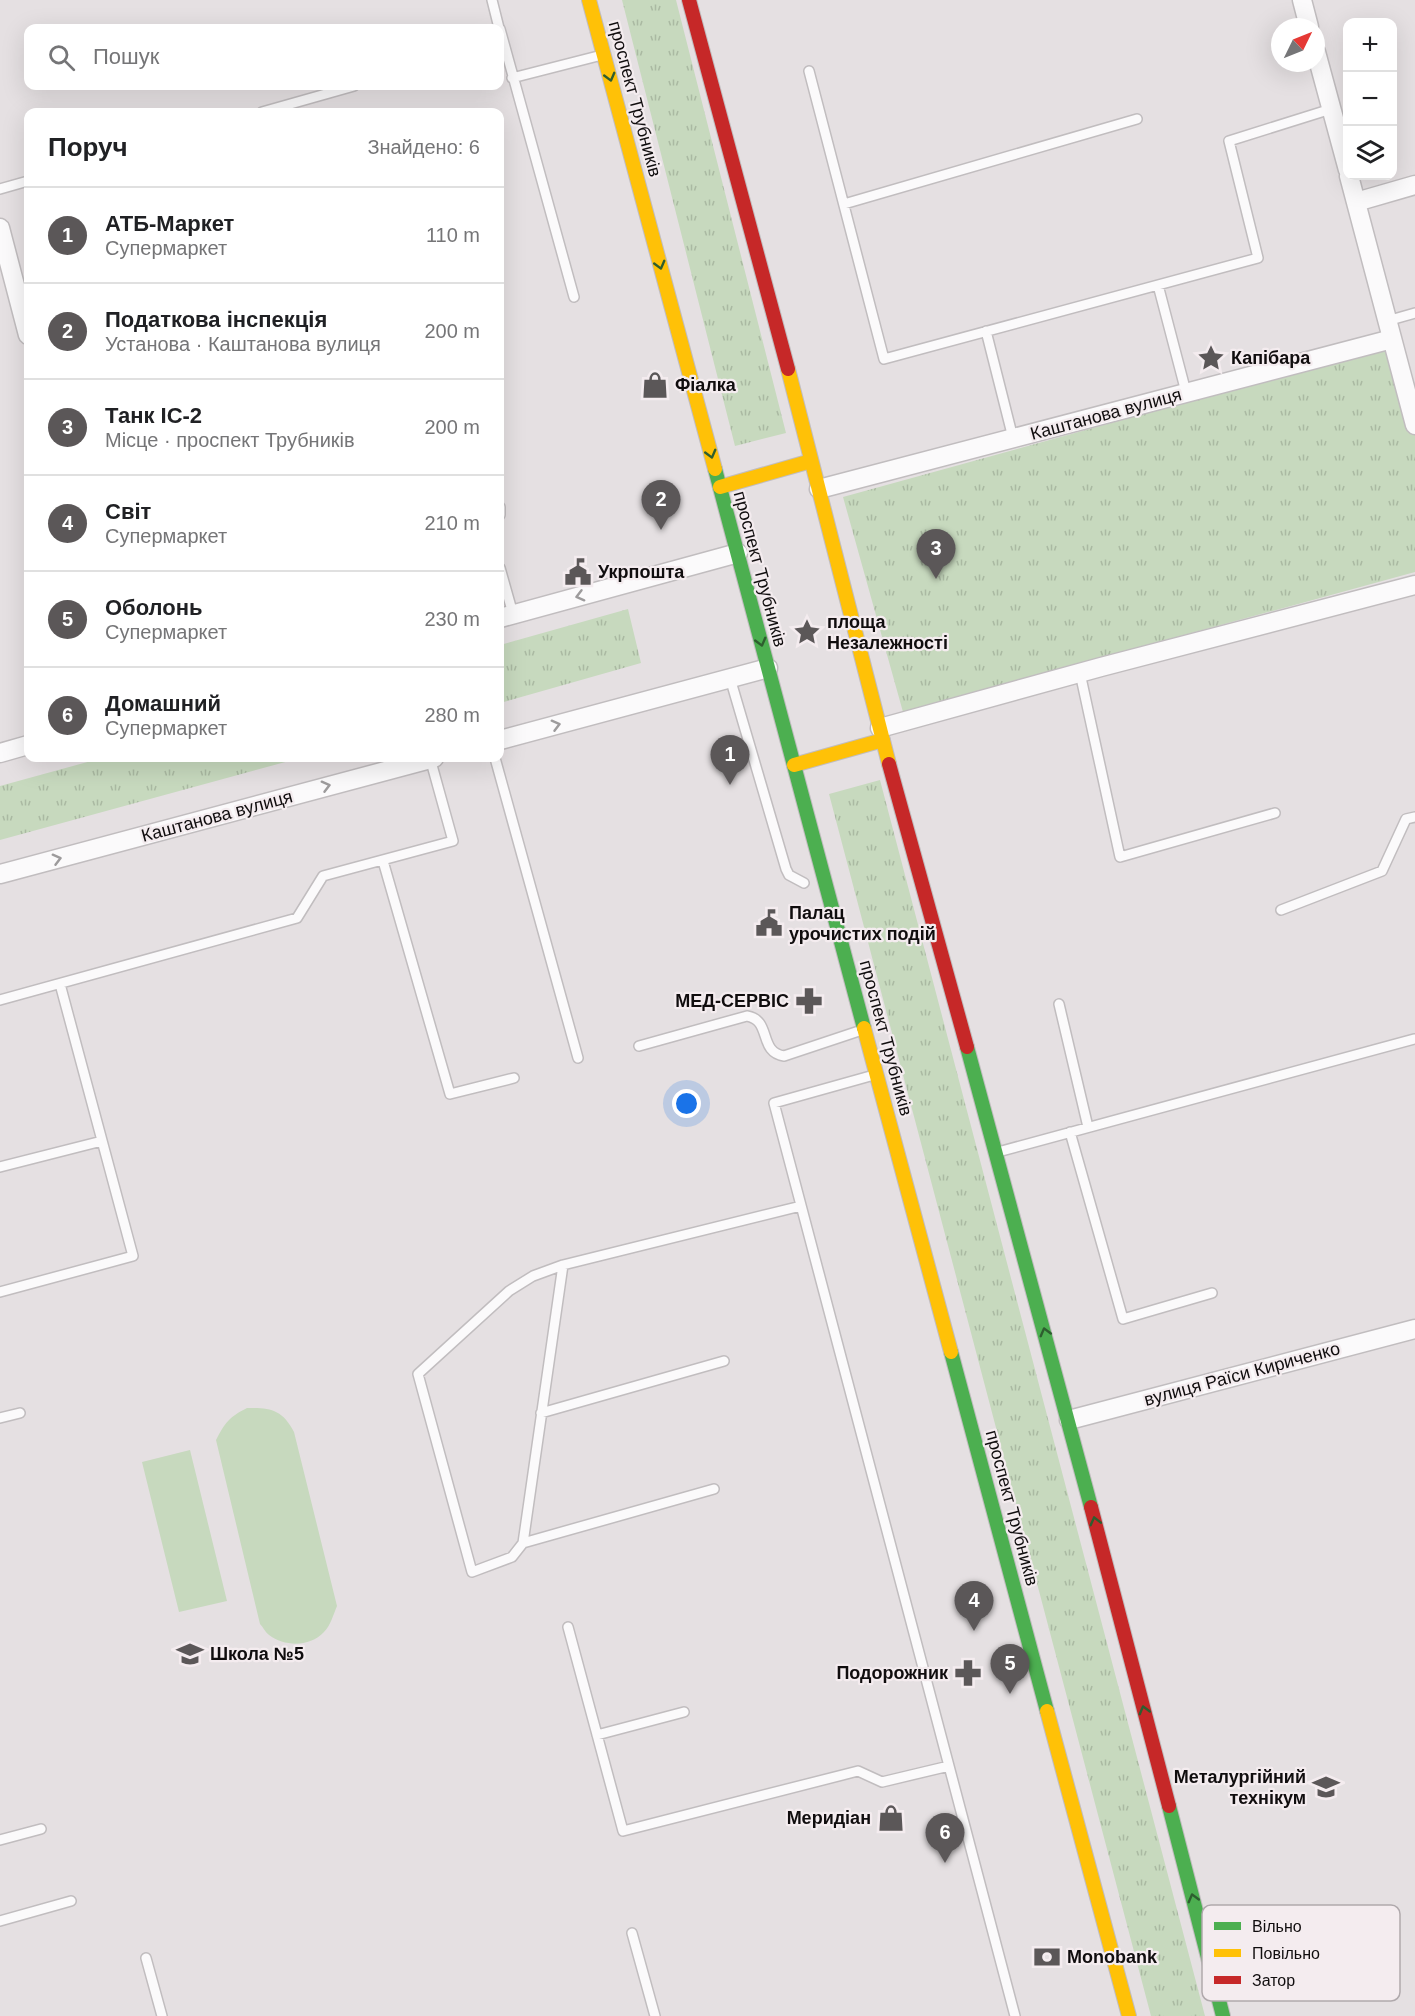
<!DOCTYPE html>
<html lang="uk">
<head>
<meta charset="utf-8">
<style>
	body { margin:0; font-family:Helvetica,sans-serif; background:#f2f2f2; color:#202124 }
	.controls { position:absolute; right:18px; top:18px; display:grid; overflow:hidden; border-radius:12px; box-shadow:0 6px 24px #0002 }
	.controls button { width:54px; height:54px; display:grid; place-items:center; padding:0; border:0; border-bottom:2px solid #e0e0e0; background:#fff; color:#202124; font:30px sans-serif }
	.compass { position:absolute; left:1271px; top:18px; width:54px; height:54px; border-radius:50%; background:#fff; box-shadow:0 6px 24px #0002; rotate:47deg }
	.you { position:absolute; left:687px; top:1104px; width:21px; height:21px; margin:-15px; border:4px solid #fff; border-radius:50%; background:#1a73e8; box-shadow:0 0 0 9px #1a73e833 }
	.badge { display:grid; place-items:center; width:39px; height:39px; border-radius:50%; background:#5b5758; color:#fff; font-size:20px; font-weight:700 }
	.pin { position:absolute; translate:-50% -50px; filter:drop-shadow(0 2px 3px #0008) }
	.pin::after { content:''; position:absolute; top:32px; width:21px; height:18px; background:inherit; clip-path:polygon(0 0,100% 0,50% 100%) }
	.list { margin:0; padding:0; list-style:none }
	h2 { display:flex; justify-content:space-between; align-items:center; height:78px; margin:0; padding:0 24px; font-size:26px }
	h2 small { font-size:20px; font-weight:400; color:#757577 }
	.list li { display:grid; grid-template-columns:39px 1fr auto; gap:18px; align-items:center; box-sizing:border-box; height:96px; padding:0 24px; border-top:2px solid #e0e0e0 }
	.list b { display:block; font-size:22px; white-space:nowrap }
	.list p { margin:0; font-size:20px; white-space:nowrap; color:#757577 }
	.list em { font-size:20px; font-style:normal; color:#757577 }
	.icon { flex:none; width:33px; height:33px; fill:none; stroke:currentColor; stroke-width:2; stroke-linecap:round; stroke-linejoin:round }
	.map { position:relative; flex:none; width:1415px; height:2016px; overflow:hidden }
	.search { position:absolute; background:#fff; box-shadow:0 6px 24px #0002; left:24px; top:24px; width:480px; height:66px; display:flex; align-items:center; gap:15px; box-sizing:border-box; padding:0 21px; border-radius:12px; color:#757577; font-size:22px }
	.panel { position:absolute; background:#fff; box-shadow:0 6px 24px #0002; left:24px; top:108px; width:480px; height:654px; border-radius:12px }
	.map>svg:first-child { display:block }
	.grass { fill:url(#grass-tufts) }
	.pitch { fill:#c7d9be }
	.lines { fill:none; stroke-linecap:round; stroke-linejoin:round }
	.lane-casing { stroke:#c1bdbf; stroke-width:12 }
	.street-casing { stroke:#c1bdbf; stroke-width:21 }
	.fast-casing { stroke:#c1bdbf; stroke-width:16 }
	.slow-casing { stroke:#c1bdbf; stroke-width:16 }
	.jam-casing { stroke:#c1bdbf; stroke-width:16 }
	.lane { stroke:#fbfafb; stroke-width:9 }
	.street { stroke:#fbfafb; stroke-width:18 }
	.fast { stroke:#4caf50; stroke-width:14 }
	.slow { stroke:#ffc107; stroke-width:14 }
	.jam { stroke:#c62828; stroke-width:14 }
	.oneway { stroke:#2e5e2f }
	.oneway2 { stroke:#9d9b9c }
	.labels { text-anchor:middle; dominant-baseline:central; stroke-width:4.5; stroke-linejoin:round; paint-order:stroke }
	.street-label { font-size:18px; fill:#100d0e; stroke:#f4ecef }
	.poi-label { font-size:18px; font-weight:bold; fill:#100d0e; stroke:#f4ecef; text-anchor:start }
	.key { fill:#f4ecef; stroke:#b0a9ac; stroke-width:1.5 }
	.key-label { font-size:16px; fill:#100d0e }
</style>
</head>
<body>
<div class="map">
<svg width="1415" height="2016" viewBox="0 0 1415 2016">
	<defs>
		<pattern id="grass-tufts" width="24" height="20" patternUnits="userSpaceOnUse" patternTransform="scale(1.5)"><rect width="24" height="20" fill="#c7d9be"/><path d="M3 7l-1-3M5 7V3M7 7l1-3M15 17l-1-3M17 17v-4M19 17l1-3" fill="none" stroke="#aab9a2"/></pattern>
	</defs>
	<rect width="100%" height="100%" fill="#e5e0e2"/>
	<path class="grass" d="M622,0h54l110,433 -51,13z
		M1390,346l25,89v137l-512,140 -60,-215z
		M628,609l13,54 -141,40v-58z
		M102,758h198l-300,82v-54z
		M880,780l325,1236h-54l-322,-1222z"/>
	<path class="pitch" d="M247,1408c23,0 35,1 47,24l43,174c-4,9 -6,19 -13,26 -14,15 -39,15 -55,3 -4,-3 -6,-8 -9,-11l-44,-184c9,-17 13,-23 31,-32z
		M190,1450l37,151 -48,11 -37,-150z"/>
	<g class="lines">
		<defs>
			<path id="lane" d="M492,0l7,28
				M500,29l74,268
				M809,71l75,288 374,-101 -29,-117 102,-32
				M512,78l90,-23
				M262,112l92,-26
				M0,189l28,-8
				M844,204l293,-85
				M1158,285l28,107
				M1387,321l28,-8
				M986,331l27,107
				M500,507v8
				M500,568l13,46
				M1080,673l40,184 155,-44
				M730,678l56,191 3,6 15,8
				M495,758l83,300
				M383,861l67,233 64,-16
				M1281,910l101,-39 24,-52 9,-2
				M0,1000l297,-82 26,-42 130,-35 -23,-83
				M1059,1004l29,123
				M639,1046l108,-30c25,4 11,36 37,40l78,-26
				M874,1075l-100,28 241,913
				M1070,1132l53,187 89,-26
				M998,1152l416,-113
				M0,1167l102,-26
				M563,1265l-30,11 -24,15 -91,83 54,198 40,-15 11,-14 40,-278 238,-59
				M0,1292l133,-36 -73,-272
				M541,1413l183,-52
				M0,1418l20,-5
				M523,1543l191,-54
				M568,1627l55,204 235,-60 24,11 67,-16
				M597,1735l87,-23
				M0,1840l41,-11
				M0,1921l71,-20
				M632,1933l23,83
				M146,1958l16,58"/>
			<path id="street" d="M1302,0l7,27
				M1316,52l32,118
				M1349,176l66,249
				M1356,202l59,-17
				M0,228l28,107
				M819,489l573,-150
				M500,618l238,-65
				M880,728l221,-61 314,-82
				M500,740l268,-72
				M0,753l28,-8
				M0,874l434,-116
				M1069,1420l346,-91"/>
			<path id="fast" d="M715,469l149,559
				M967,1047l124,460
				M951,1352l96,359
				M1169,1806l54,210"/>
			<path id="slow" d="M589,0l126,469
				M788,369l101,395
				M720,487l91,-26
				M794,765l89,-25
				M864,1028l87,324
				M1047,1711l82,305"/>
			<path id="jam" d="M689,0l99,369
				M889,764l78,283
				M1091,1507l78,299"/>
		</defs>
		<use href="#lane" class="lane-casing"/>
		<use href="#street" class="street-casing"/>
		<use href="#fast" class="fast-casing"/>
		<use href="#slow" class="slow-casing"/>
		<use href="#jam" class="jam-casing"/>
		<use href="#lane" class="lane"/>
		<use href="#street" class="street"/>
		<use href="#fast" class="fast"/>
		<use href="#slow" class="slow"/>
		<use href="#jam" class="jam"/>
	</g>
	<defs><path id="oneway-chevron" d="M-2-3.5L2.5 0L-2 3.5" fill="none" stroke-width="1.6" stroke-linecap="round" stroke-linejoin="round" transform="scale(1.5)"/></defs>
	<g class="oneway">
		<use href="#oneway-chevron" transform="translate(610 77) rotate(75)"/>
		<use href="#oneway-chevron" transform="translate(660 265) rotate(75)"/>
		<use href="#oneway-chevron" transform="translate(711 454) rotate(75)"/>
		<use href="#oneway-chevron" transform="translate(761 642) rotate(75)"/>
		<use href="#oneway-chevron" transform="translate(1045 1332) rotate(-105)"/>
		<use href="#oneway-chevron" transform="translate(1095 1521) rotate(-104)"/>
		<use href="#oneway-chevron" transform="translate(1144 1710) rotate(-105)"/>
		<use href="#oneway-chevron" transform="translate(1193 1898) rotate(-105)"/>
	</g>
	<g class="oneway2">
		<use href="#oneway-chevron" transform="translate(580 596) rotate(165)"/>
		<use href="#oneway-chevron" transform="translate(556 725) rotate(-15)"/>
		<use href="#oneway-chevron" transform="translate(326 786) rotate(-15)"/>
		<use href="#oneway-chevron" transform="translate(57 859) rotate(-15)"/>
	</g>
	<defs>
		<symbol id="sight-bare" viewBox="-9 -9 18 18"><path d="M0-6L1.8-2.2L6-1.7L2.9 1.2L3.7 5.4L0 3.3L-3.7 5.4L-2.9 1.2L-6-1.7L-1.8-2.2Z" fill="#5b5758" stroke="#f4ecef" stroke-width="2.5" paint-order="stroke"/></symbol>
		<symbol id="shop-bare" viewBox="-9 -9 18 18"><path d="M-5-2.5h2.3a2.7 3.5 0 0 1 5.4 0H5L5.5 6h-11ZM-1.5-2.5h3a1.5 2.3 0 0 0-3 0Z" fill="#5b5758" stroke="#f4ecef" stroke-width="2.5" paint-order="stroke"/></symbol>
		<symbol id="civic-bare" viewBox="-9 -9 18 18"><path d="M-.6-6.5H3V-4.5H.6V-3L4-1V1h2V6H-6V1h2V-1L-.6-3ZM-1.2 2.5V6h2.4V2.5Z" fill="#5b5758" stroke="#f4ecef" stroke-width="2.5" paint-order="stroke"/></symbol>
		<symbol id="pharmacy-bare" viewBox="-9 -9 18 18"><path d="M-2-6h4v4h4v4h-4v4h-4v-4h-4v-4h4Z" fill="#5b5758" stroke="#f4ecef" stroke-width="2.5" paint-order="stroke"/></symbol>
		<symbol id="school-bare" viewBox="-9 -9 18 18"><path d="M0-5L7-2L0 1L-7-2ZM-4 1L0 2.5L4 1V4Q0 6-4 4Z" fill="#5b5758" stroke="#f4ecef" stroke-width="2.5" paint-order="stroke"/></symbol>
		<symbol id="university-bare" viewBox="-9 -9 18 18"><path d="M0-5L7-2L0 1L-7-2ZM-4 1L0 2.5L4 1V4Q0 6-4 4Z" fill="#5b5758" stroke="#f4ecef" stroke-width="2.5" paint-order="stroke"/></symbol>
		<symbol id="bank-bare" viewBox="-9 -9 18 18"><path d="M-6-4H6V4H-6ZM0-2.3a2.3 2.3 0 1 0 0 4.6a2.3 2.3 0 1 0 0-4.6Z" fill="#5b5758" stroke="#f4ecef" stroke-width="2.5" paint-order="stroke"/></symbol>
	</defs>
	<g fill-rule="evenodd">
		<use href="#sight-bare" x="1192" y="339" width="38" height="38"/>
		<use href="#shop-bare" x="636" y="366" width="38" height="38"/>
		<use href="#civic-bare" x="559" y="553" width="38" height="38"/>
		<use href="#sight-bare" x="788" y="613" width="38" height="38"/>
		<use href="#civic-bare" x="750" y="904" width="38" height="38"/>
		<use href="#pharmacy-bare" x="790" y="982" width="38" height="38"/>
		<use href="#school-bare" x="171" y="1635" width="38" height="38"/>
		<use href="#pharmacy-bare" x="949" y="1654" width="38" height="38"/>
		<use href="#university-bare" x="1307" y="1768" width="38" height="38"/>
		<use href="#shop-bare" x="872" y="1799" width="38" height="38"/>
		<use href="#bank-bare" x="1028" y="1938" width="38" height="38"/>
	</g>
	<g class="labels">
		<g class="street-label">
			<text transform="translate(635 99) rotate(75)">проспект Трубників</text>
			<text transform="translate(1106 414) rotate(-15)">Каштанова вулиця</text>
			<text transform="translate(760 569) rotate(75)">проспект Трубників</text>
			<text transform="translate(217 816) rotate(-15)">Каштанова вулиця</text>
			<text transform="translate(886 1038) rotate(75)">проспект Трубників</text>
			<text transform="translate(1242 1374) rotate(-15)">вулиця Раїси Кириченко</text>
			<text transform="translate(1012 1508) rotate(75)">проспект Трубників</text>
		</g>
		<g class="poi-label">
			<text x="1231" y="358">Капібара</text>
			<text x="675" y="385">Фіалка</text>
			<text x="598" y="572">Укрпошта</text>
			<text x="827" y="622">площа<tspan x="827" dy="21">Незалежності</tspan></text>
			<text x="789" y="913">Палац<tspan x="789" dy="21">урочистих подій</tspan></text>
			<text x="789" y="1001" text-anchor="end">МЕД-СЕРВІС</text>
			<text x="210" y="1654">Школа №5</text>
			<text x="948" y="1673" text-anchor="end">Подорожник</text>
			<text x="1306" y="1777" text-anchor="end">Металургійний<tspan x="1306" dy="21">технікум</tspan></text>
			<text x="871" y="1818" text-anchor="end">Меридіан</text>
			<text x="1067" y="1957">Monobank</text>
		</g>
	</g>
	<rect x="1202" y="1905" width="198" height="96" rx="9" class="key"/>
	<rect x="1214" y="1922" width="27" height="8" fill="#4caf50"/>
	<rect x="1214" y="1949" width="27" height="8" fill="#ffc107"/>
	<rect x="1214" y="1976" width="27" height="8" fill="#c62828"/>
	<g class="key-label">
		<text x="1252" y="1932">Вільно</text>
		<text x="1252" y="1959">Повільно</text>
		<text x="1252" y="1986">Затор</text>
	</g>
</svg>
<div class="controls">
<button>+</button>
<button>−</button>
<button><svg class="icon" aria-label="layers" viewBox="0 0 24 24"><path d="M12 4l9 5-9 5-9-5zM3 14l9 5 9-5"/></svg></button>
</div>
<svg class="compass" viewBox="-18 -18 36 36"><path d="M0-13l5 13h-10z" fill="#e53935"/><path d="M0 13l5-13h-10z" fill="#757577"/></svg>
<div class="you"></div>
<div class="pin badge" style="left:730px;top:785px">1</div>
<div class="pin badge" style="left:661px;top:530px">2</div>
<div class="pin badge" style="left:936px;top:579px">3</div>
<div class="pin badge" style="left:974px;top:1631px">4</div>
<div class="pin badge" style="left:1010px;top:1694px">5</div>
<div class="pin badge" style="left:945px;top:1863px">6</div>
<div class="search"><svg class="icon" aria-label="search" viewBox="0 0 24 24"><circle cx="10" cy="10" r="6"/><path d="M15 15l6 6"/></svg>Пошук</div>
<section class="panel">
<h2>Поруч<small>Знайдено: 6</small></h2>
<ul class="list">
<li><span class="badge">1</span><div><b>АТБ-Маркет</b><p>Супермаркет</p></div><em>110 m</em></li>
<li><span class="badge">2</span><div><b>Податкова інспекція</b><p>Установа · Каштанова вулиця</p></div><em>200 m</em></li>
<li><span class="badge">3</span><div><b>Танк ІС-2</b><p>Місце · проспект Трубників</p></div><em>200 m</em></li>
<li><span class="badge">4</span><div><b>Світ</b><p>Супермаркет</p></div><em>210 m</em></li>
<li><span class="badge">5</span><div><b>Оболонь</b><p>Супермаркет</p></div><em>230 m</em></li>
<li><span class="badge">6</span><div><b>Домашний</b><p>Супермаркет</p></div><em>280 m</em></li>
</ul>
</section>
</div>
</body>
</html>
